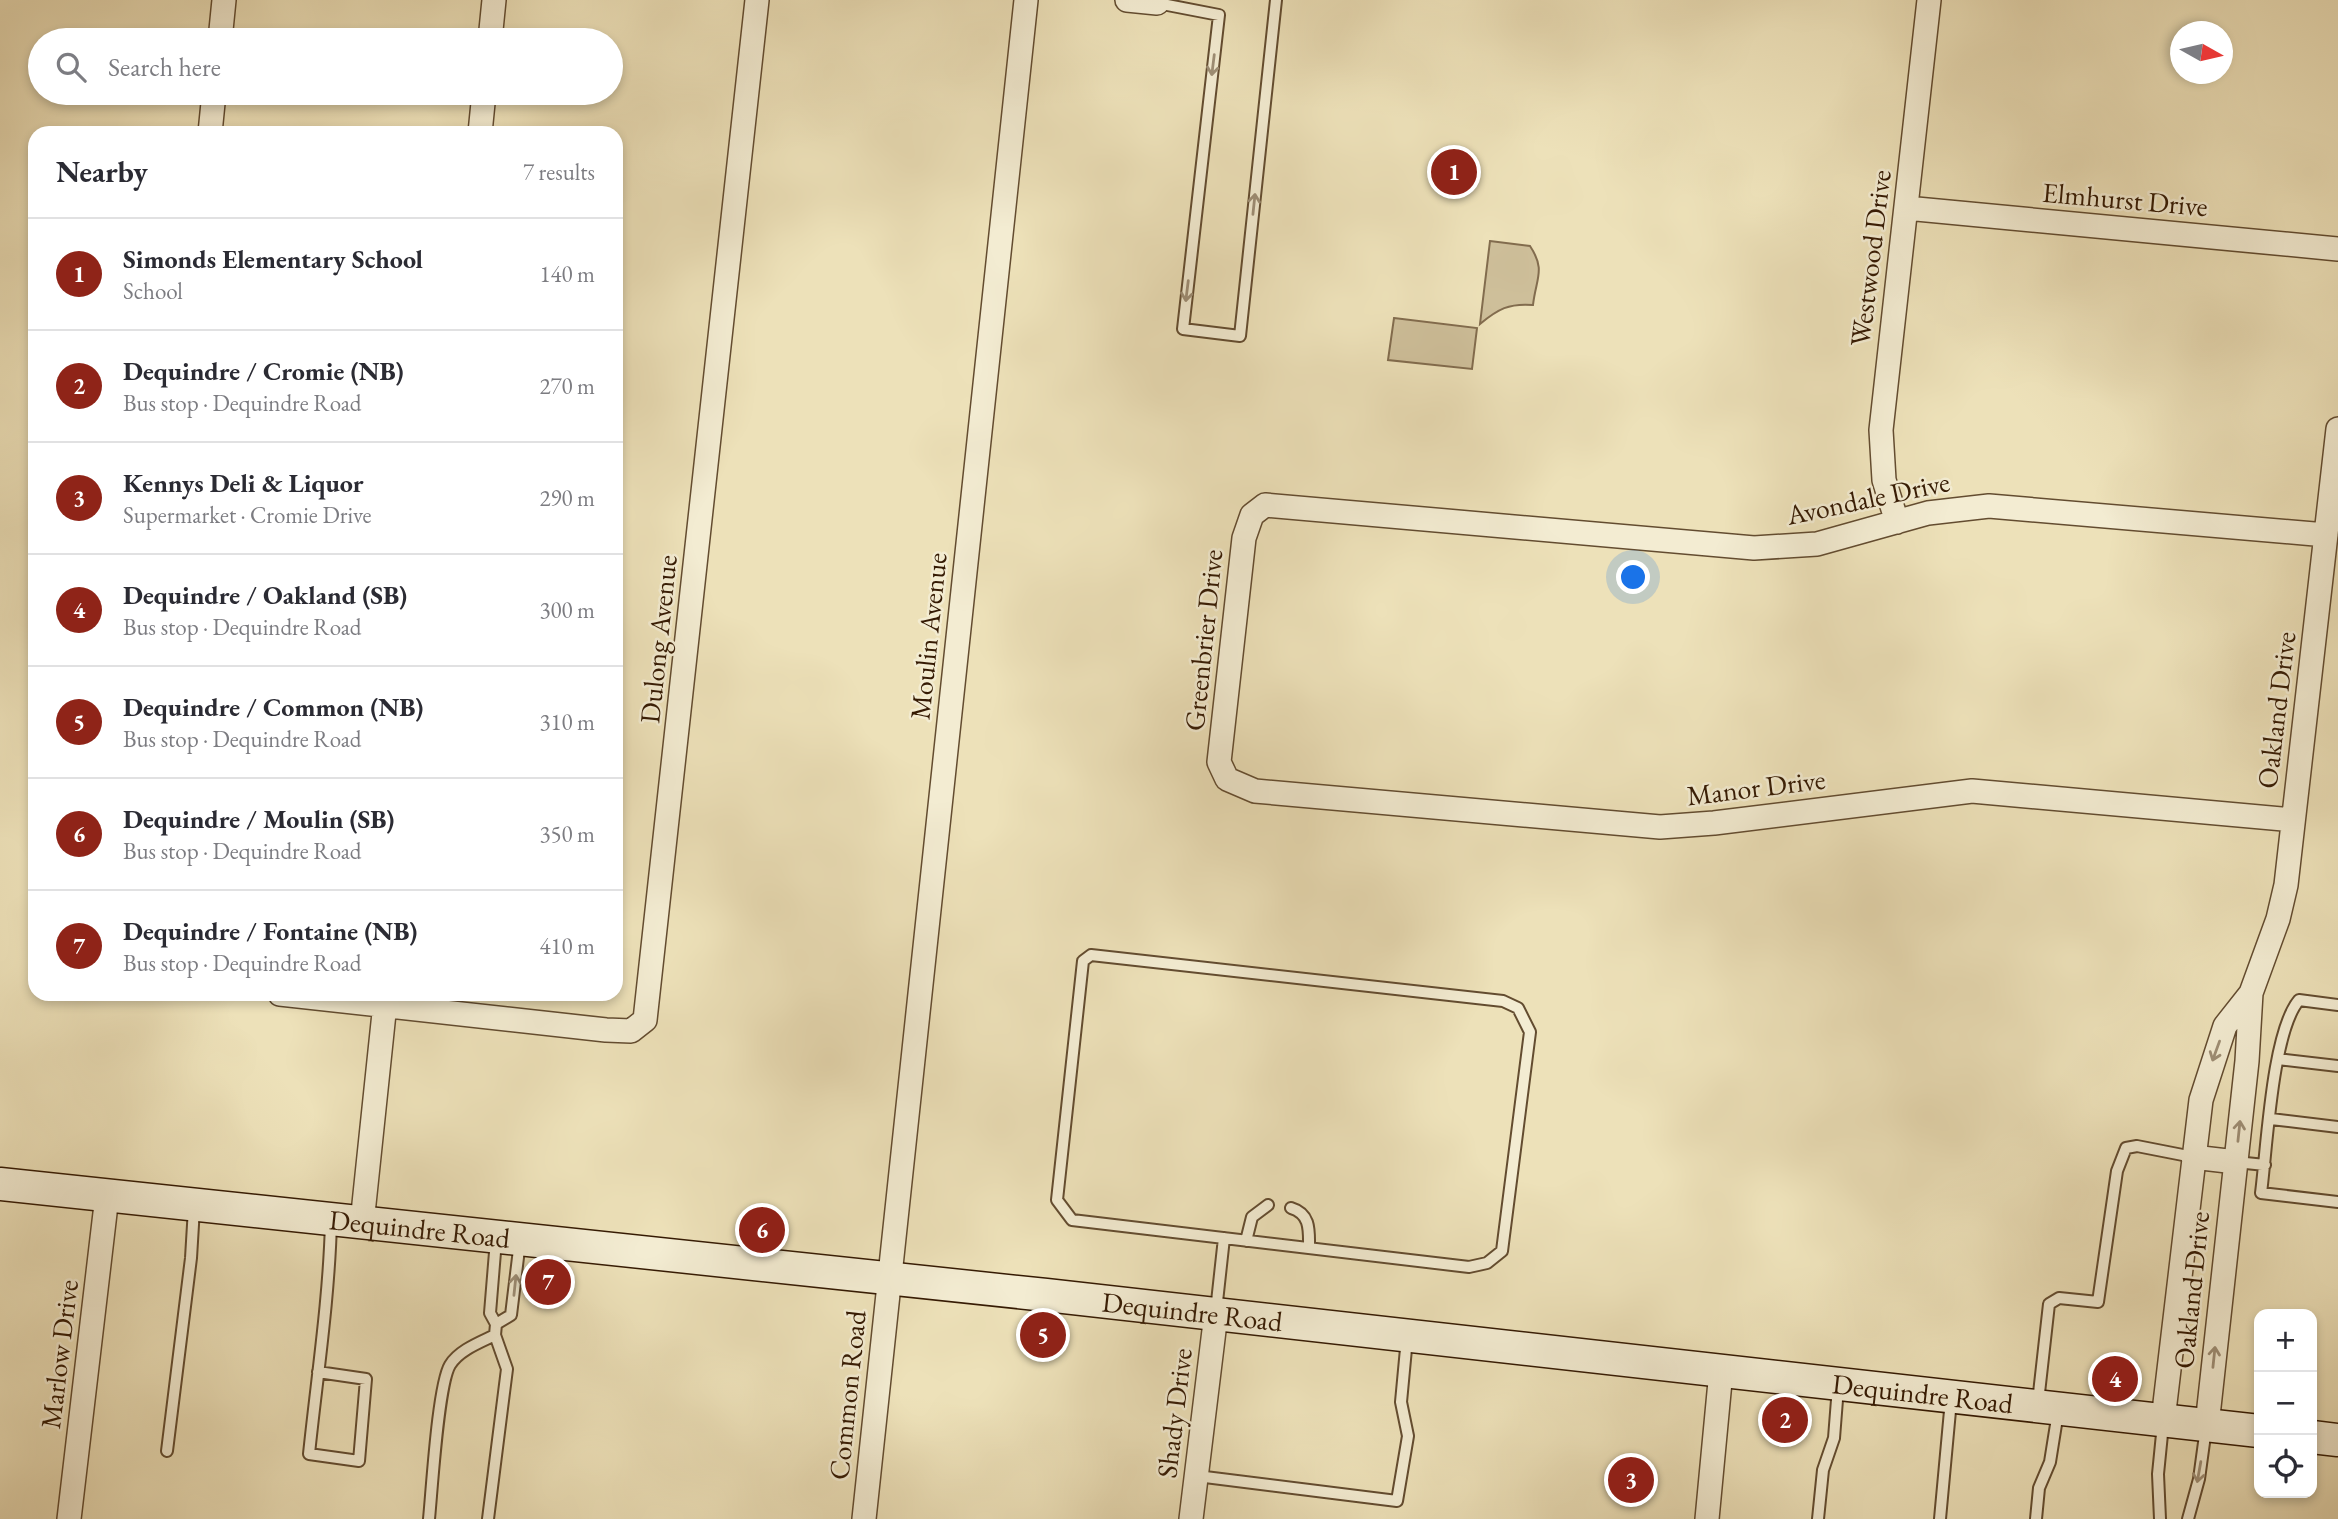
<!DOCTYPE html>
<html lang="en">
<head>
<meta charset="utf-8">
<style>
	body { margin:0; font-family:"EB Garamond",serif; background:#f2f2f3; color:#2b2b33 }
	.controls { position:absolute; right:21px; bottom:21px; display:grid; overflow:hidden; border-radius:14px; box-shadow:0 4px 10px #0003 }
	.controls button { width:63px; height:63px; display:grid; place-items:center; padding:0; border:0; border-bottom:2px solid #e1e1e2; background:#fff; color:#2b2b33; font:35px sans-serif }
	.compass { position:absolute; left:2170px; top:21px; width:63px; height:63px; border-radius:50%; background:#fff; box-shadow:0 4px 10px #0003; rotate:98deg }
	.you { position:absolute; left:1634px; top:578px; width:24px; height:24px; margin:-18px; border:5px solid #fff; border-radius:50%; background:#1a73e8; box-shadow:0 0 0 10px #1a73e833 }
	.badge { display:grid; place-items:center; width:46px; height:46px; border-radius:50%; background:#8f2418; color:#fff; font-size:23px; font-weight:700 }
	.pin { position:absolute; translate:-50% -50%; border:4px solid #fff; box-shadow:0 2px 7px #0006 }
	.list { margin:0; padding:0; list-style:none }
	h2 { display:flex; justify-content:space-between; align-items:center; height:91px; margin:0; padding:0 28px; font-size:30px }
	h2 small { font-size:23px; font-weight:400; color:#7c7c81 }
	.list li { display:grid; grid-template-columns:46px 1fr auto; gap:21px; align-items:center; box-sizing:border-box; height:112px; padding:0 28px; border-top:2px solid #e1e1e2 }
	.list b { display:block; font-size:26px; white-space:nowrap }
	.list p { margin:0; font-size:23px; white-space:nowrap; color:#7c7c81 }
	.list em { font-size:23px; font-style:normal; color:#7c7c81 }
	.icon { flex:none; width:38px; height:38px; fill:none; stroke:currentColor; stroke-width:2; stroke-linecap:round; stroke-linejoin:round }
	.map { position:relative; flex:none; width:2338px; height:1519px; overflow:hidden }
	.search { position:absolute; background:#fff; box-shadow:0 4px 10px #0003; left:28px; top:28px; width:595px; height:77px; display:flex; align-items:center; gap:18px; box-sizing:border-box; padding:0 24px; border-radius:38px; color:#7c7c81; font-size:26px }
	.panel { position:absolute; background:#fff; box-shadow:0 4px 10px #0003; left:28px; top:126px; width:595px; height:875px; border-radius:21px }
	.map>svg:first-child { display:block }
	.green { fill:#cebf9a; stroke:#826c4e; stroke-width:2 }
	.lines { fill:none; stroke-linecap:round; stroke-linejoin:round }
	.service-casing { stroke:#634c30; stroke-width:14 }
	.minor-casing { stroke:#634c30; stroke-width:26 }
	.secondary-casing { stroke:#351a03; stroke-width:35 }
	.service { stroke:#f3ecd2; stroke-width:10 }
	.minor { stroke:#f3ecd2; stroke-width:23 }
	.secondary { stroke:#f3ecd2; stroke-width:32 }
	.oneway { stroke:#9e8e75 }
	.labels { text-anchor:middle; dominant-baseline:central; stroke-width:5; stroke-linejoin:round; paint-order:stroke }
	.street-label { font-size:28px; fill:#351a03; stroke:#f3ecd2 }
</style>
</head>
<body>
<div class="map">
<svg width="2338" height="1519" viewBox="0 0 2338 1519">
	<rect width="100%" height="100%" fill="#ede1b9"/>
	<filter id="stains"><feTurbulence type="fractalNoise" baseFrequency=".00286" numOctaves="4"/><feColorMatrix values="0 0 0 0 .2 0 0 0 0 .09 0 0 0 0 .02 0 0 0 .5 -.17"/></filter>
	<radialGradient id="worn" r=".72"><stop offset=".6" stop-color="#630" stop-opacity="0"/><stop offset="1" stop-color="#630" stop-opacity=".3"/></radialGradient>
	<path class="green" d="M1490,241l40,5c16,24 6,32 3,59 -24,-2 -35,4 -53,19z
		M1394,318l83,10 -5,41 -84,-9z"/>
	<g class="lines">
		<defs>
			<path id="service" d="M1157,3l62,12 -36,314 57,7 36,-336
				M1091,955l412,46 15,7 12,24 -28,219 -15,12 -18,4 -397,-47 -15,-20 26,-239z
				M2338,1005l-39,-5c-27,32 -32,147 -38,193l77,9
				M2278,1059l60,7
				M2271,1119l67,8
				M2236,1162l29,3
				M1291,1208c20,6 18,23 18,40
				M1246,1241l6,-24 16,-12
				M1216,1311l8,-73
				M496,1324l15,-9 9,-74
				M318,1372l48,7 -7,82 -50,-7c8,-77 20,-154 22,-232
				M2038,1402l11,-98 10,-6 39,4 19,-131 9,-23 11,-2 56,11
				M167,1451l24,-193 3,-50
				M1197,1476l200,25 11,-65 -7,-34 6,-64
				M429,1519c3,-30 9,-134 21,-154 9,-15 31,-23 45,-30
				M488,1519l19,-150 -12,-34 1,-11 -6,-11 6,-73
				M1818,1519l5,-49 11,-32 4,-51
				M1940,1519l11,-119
				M2036,1519l3,-31 11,-26 8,-50
				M2160,1519l-2,-45 5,-50
				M2188,1519l11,-40 7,-51"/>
			<path id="minor" d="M1127,0l30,3
				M220,40l4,-40
				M490,40l4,-40
				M210,133l4,-40
				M480,133l4,-40
				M1906,208l432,41
				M1897,522l-13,-42 -3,-50 48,-430
				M2293,820l-321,-29 -258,32 -54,4 -405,-36 -28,-12 -8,-17 25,-224 8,-23 13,-10 489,43 63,-4 111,-31 61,-7 337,29
				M280,994l326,36 25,1 14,-11 112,-1020
				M2193,1157l43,5
				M362,1223l24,-229
				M2163,1420l38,-320 24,-74 26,-33 27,-74 8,-34 52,-456
				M2207,1425l40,-364 4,-68
				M69,1519l38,-323
				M864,1519l162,-1519
				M1191,1519l25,-205
				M1707,1519l14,-148"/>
			<g id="secondary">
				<path id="s1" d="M0,1184l1046,111 1213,136"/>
				<path d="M2312,1437l26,3"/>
			</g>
		</defs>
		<use href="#service" class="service-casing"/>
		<use href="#minor" class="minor-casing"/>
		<use href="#secondary" class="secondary-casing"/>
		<use href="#service" class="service"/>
		<use href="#minor" class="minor"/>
		<use href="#secondary" class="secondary"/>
	</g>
	<defs><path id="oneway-shaft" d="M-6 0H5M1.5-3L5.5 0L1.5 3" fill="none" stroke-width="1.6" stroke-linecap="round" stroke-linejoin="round" transform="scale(1.75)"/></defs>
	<g class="oneway">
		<use href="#oneway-shaft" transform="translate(1213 65) rotate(97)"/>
		<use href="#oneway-shaft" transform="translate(1254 204) rotate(-84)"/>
		<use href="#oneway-shaft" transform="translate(1187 291) rotate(97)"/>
		<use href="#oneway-shaft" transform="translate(2216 1051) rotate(110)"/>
		<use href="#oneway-shaft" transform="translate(2239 1131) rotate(-84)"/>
		<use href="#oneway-shaft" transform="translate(515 1285) rotate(-84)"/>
		<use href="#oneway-shaft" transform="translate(2214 1357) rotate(-84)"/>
		<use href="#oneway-shaft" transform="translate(2199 1472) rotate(100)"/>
	</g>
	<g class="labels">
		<g class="street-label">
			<text transform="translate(2125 199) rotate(5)">Elmhurst Drive</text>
			<text transform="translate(1870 258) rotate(-83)">Westwood Drive</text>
			<text transform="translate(1868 498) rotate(-12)">Avondale Drive</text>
			<text transform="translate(928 636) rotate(-84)">Moulin Avenue</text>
			<text transform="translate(658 639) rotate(-84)">Dulong Avenue</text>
			<text transform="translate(1203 640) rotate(-84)">Greenbrier Drive</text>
			<text transform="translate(2276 710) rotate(-83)">Oakland Drive</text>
			<text transform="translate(1756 787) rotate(-7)">Manor Drive</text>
			<text stroke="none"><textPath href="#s1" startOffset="422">Dequindre Road</textPath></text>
			<text transform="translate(2191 1290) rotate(-84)">Oakland Drive</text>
			<text stroke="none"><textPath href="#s1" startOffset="1199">Dequindre Road</textPath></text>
			<text transform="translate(59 1354) rotate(-83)">Marlow Drive</text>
			<text stroke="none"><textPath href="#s1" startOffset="1934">Dequindre Road</textPath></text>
			<text transform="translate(847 1395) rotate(-84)">Common Road</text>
			<text transform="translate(1174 1413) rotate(-83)">Shady Drive</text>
		</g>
	</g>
	<rect width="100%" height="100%" filter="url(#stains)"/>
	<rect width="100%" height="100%" fill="url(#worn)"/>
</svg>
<div class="controls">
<button>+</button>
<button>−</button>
<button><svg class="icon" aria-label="locate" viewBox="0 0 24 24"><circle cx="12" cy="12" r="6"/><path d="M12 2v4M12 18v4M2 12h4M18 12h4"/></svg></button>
</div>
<svg class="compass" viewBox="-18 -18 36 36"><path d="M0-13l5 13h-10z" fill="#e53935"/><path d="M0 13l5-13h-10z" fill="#7c7c81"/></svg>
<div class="you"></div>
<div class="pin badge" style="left:1454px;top:172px">1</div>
<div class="pin badge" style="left:1785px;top:1420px">2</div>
<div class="pin badge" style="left:1631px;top:1480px">3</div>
<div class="pin badge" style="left:2115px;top:1379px">4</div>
<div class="pin badge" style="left:1043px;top:1335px">5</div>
<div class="pin badge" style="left:762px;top:1230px">6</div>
<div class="pin badge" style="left:548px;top:1282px">7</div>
<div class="search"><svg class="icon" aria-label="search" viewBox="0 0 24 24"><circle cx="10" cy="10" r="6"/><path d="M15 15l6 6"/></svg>Search here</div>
<section class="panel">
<h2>Nearby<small>7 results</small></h2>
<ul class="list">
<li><span class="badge">1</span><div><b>Simonds Elementary School</b><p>School</p></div><em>140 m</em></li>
<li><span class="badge">2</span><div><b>Dequindre / Cromie (NB)</b><p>Bus stop · Dequindre Road</p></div><em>270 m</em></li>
<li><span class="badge">3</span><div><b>Kennys Deli &amp; Liquor</b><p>Supermarket · Cromie Drive</p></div><em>290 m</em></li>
<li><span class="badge">4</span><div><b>Dequindre / Oakland (SB)</b><p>Bus stop · Dequindre Road</p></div><em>300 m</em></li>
<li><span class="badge">5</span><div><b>Dequindre / Common (NB)</b><p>Bus stop · Dequindre Road</p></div><em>310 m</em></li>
<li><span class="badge">6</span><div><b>Dequindre / Moulin (SB)</b><p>Bus stop · Dequindre Road</p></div><em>350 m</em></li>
<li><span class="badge">7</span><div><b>Dequindre / Fontaine (NB)</b><p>Bus stop · Dequindre Road</p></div><em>410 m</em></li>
</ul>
</section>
</div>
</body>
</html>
